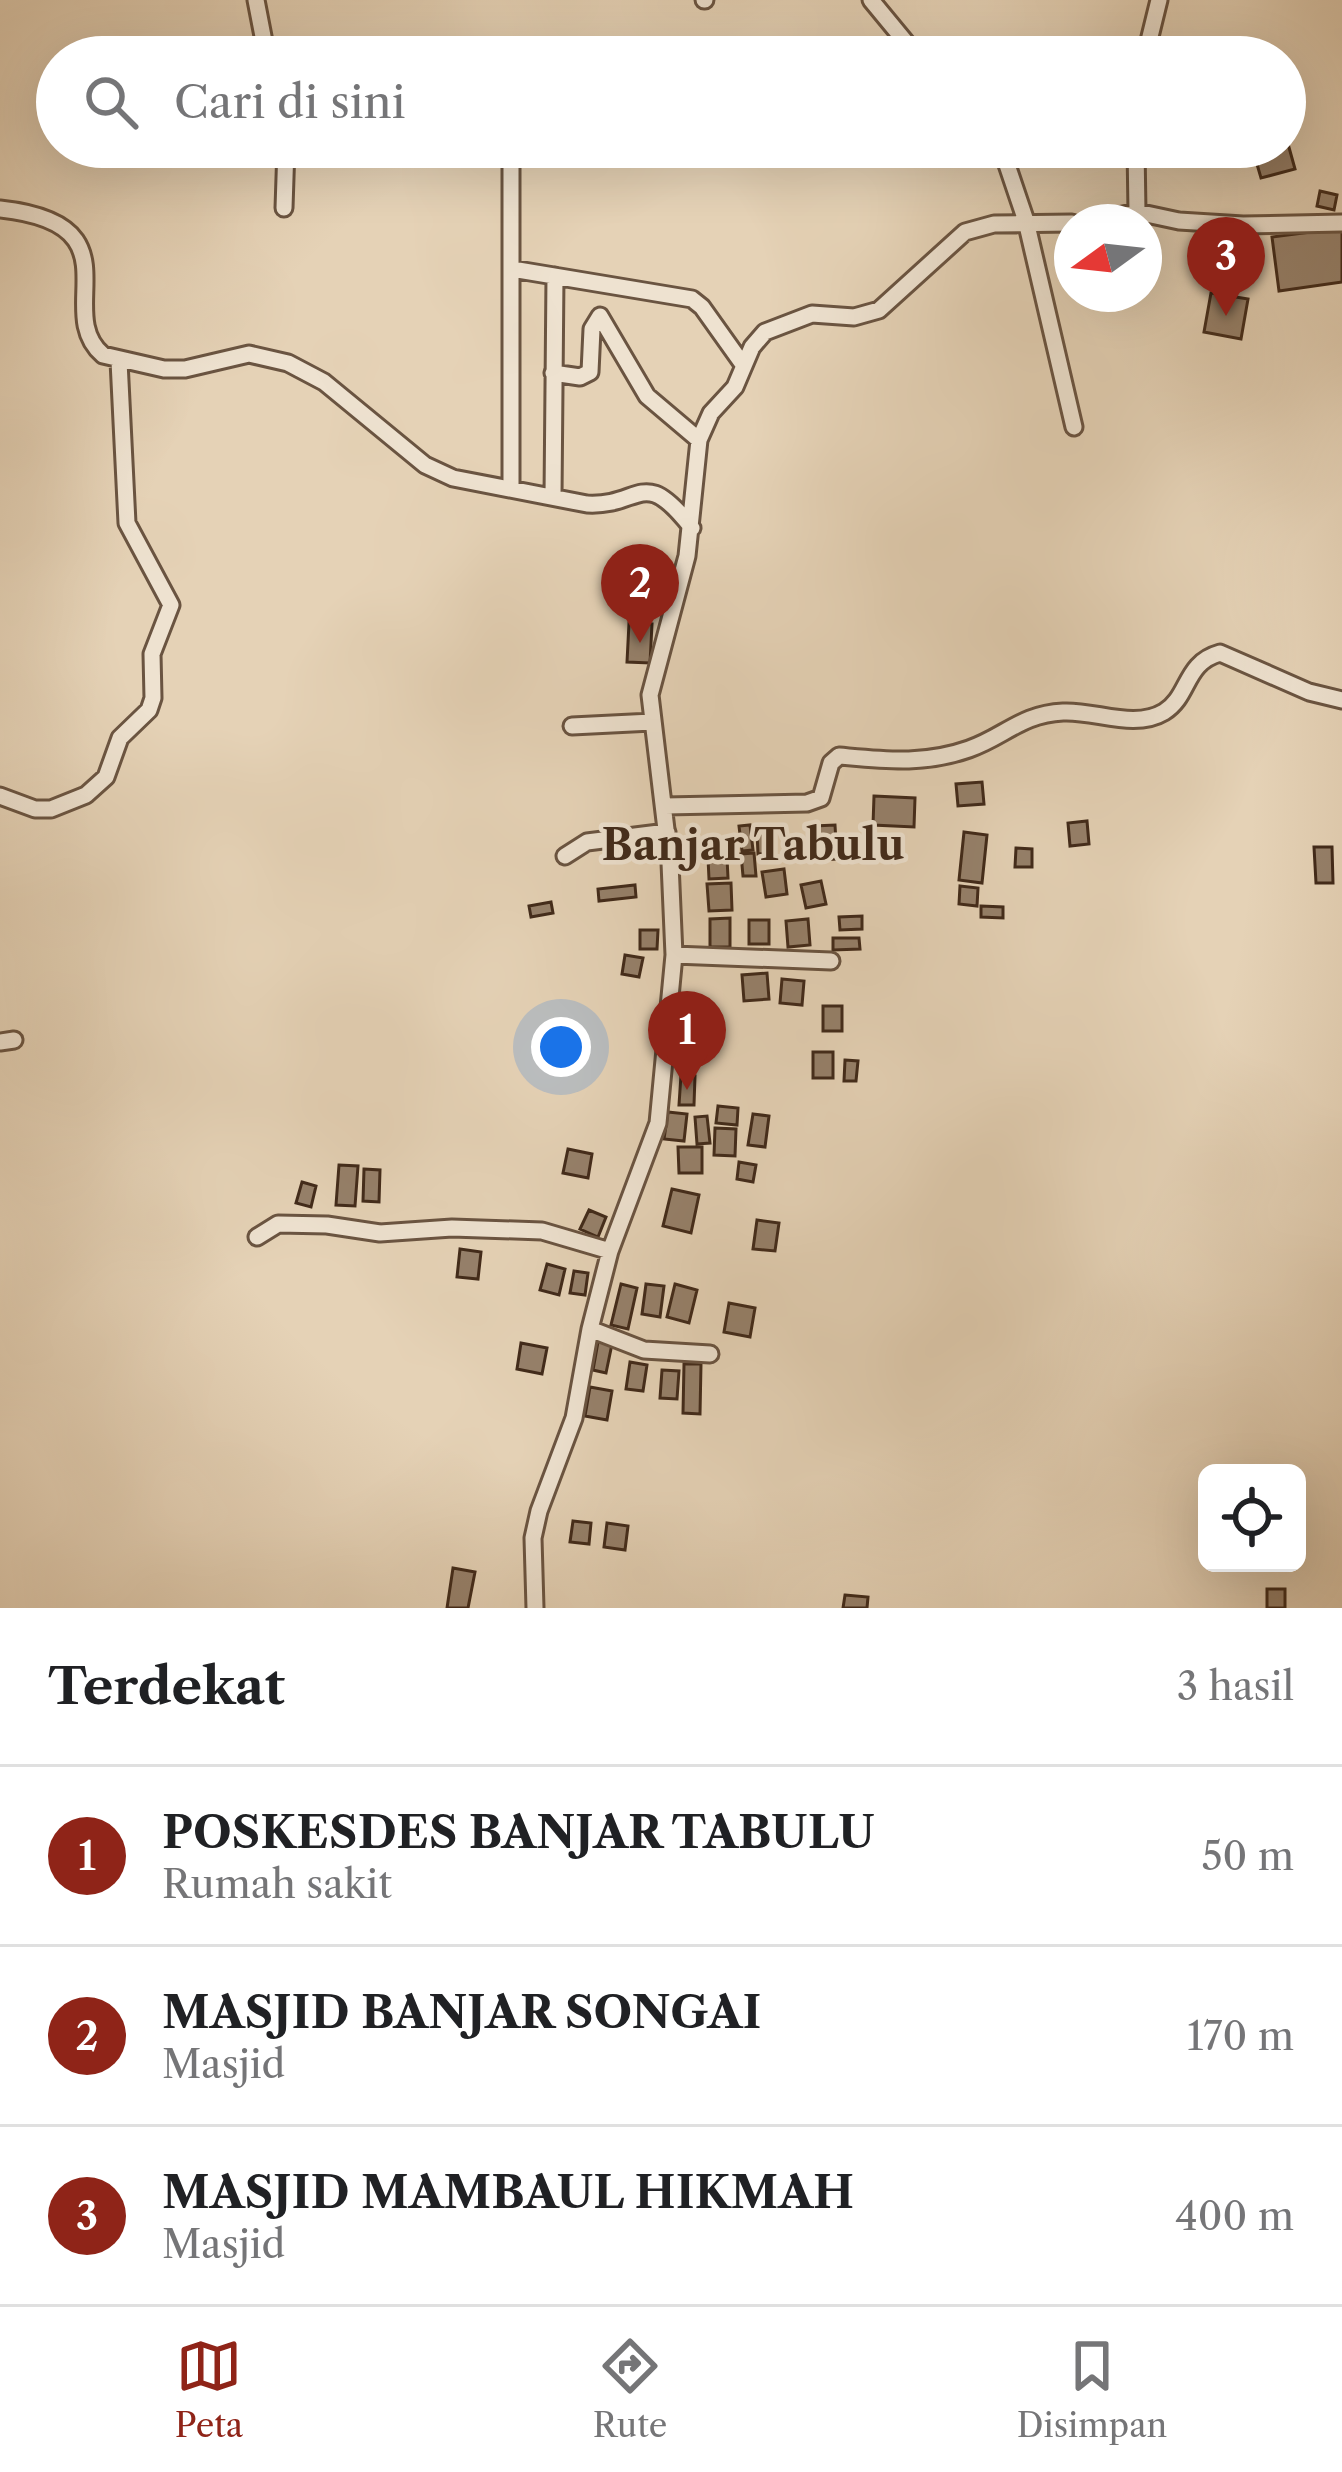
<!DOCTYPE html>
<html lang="id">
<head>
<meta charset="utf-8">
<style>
	body { margin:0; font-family:"Libre Caslon Text",serif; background:#f6f6f6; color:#202124 }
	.controls { position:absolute; right:36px; bottom:36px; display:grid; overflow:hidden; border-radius:18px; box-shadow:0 12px 48px #0002 }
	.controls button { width:108px; height:108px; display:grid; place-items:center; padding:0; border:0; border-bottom:3px solid #e0e0e0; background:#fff; color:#202124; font:60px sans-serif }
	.compass { position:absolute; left:1054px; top:204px; width:108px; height:108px; border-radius:50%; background:#fff; box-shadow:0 12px 48px #0002; rotate:255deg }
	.you { position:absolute; left:561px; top:1047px; width:42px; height:42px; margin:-30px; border:9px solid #fff; border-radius:50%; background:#1a73e8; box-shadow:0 0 0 18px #1a73e833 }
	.badge { display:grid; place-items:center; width:78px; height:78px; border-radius:50%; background:#8f2418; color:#fff; font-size:39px; font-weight:700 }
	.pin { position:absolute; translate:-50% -99px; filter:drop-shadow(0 3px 6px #0008) }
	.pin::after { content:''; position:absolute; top:63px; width:42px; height:36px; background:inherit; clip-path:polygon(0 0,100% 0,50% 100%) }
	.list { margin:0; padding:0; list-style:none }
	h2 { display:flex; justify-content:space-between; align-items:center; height:156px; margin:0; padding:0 48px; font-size:51px }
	h2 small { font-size:39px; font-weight:400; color:#757577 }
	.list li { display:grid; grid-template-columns:78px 1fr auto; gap:36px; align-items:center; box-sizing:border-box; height:180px; padding:0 48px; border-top:3px solid #e0e0e0 }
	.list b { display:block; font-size:45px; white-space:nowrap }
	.list p { margin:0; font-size:39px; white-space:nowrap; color:#757577 }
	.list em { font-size:39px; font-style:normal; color:#757577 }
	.icon { flex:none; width:66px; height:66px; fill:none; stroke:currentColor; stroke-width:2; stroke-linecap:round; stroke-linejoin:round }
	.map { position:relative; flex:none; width:1342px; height:1608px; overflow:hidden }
	.search { position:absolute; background:#fff; box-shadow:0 12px 48px #0002; left:36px; right:36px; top:36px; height:132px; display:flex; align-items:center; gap:30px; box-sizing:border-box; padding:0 42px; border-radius:66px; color:#757577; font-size:45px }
	.sheet { height:696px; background:#fff }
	nav { display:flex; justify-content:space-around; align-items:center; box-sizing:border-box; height:168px; border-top:3px solid #e0e0e0; background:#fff; font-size:33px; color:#757577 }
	nav a { display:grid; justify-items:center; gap:6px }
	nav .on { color:#8f2418 }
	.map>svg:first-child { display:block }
	.building { fill:#96816b; stroke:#412a1a; stroke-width:3 }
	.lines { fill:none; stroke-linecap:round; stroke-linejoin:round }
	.minor-casing { stroke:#6a5441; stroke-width:21 }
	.minor { stroke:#eee2d0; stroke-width:15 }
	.labels { text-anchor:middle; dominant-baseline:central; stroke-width:9; stroke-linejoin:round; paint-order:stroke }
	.quarter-label { font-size:42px; font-weight:bold; fill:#412a1a; stroke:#eee2d0 }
</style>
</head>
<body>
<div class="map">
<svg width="1342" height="1608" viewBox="0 0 1342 1608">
	<rect width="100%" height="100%" fill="#e5d2b6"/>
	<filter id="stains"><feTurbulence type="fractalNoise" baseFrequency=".00167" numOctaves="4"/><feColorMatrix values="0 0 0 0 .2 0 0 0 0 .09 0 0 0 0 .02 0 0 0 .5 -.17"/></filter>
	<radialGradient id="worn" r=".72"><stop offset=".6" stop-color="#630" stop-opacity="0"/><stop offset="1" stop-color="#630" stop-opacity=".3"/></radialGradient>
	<path class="building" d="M1285,133l10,36 -34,9 -9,-31h33z
		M1320,191l17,4 -3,15 -17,-4z
		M1342,228v54l-63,9 -7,-54z
		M1211,293l37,6 -7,40 -37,-7z
		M629,623l23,1 -2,39 -23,-1z
		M982,782l2,22 -26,2 -2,-22z
		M874,796l41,2 -1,29 -41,-2z
		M1087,821l2,23 -19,2 -2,-23z
		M750,825l3,25 -11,1 -3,-25z
		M835,825l2,34 -21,1 -2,-34z
		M757,832h11l1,21 -11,1z
		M964,832l23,3 -5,48 -23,-3z
		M1314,847h18l1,36h-17z
		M1016,848l16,1v18h-17z
		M754,853l2,23h-13l-2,-22z
		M708,858h19l1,20 -19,1z
		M784,869l3,25 -21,3 -4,-25z
		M821,881l5,23 -20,4 -5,-23z
		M731,883l1,27 -23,1 -2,-27z
		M635,885l1,12 -37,4 -1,-12z
		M960,886l18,2 -1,18 -18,-2z
		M551,902l2,11 -22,4 -2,-11z
		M981,906l22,1v11l-22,-1z
		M862,916v13l-22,1 -1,-13z
		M730,918v29h-20v-28z
		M808,919l2,26 -22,2 -2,-26z
		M749,920h20v24h-20z
		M640,930h18l-1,19h-17z
		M833,938h26l1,11 -27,1z
		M625,955l18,3 -4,19 -17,-3z
		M767,973l2,26 -25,2 -2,-26z
		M782,979l22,2 -2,24 -22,-2z
		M823,1006h19v25h-19z
		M813,1052h20v26h-20z
		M845,1060l13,1 -2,20h-12z
		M681,1075l14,1 -1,29h-15z
		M718,1106l20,2 -1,17 -21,-2z
		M668,1112l19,2 -3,27 -20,-2z
		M753,1114l16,2 -4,31 -17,-2z
		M707,1116l3,27 -13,1 -2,-27z
		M715,1128l21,1 -1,27 -21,-1z
		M678,1147h24v26h-23z
		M568,1149l24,5 -4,24 -25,-5z
		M739,1162l17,3 -3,17 -16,-3z
		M339,1165l19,1 -3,40 -19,-1z
		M364,1169l16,1 -1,32 -16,-1z
		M302,1182l14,4 -5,21 -15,-4z
		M672,1189l27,6 -8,38 -28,-7z
		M589,1210l17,7 -8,20 -18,-8z
		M757,1220l22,3 -4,28 -22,-2z
		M460,1249l21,3 -3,27 -21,-2z
		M547,1264l18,5 -6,26 -19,-5z
		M574,1271l14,2 -3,22 -15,-2z
		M621,1284l16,4 -9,41 -17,-4z
		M646,1284l18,2 -4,31 -18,-3z
		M675,1284l22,6 -8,33 -22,-6z
		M729,1303l26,5 -5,29 -26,-5z
		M598,1342l14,2 -6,29 -13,-3z
		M521,1343l26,5 -5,26 -25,-5z
		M630,1362l17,3 -4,26 -17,-2z
		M684,1364h17l-1,50 -17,-1z
		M662,1370l17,1 -2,28 -17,-1z
		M590,1387l22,4 -5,29 -22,-4z
		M573,1521l18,2 -2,21 -19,-2z
		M607,1523l21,3 -3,24 -21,-3z
		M453,1568l22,4 -7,36h-21z
		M1267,1589h18v19h-18z
		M845,1595l23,2 -1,11h-24z"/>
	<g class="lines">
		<defs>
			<path id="minor" d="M256,0l11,57
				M704,0h1
				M871,0l47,57
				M1145,57l14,-57
				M1001,147l25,74 48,206
				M1136,147l1,65
				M284,208l2,-61
				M0,209c141,15 51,102 103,146l61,14h21l64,-15 39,9 36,19 101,83 28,13 134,26c55,3 55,-40 105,24
				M1089,222l48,-10 42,9 64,4 99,-2
				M512,269l180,30 10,8 42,59
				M553,373l27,4 10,-5 2,-43 8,-13 47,80 52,44
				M511,487v-340
				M553,497l2,-221
				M572,726l80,-4
				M0,796l35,13h16l35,-14 20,-18 14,-39 29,-28 4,-12 -1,-44 19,-49 -44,-82 -8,-162
				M665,806l142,-3 14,-5 10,-35 8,-7c46,4 85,9 130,-7 35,-12 52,-35 94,-37 32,-2 71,18 101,0 26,-16 20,-49 56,-59l89,39 33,8
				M565,856l22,-14 80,-10
				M831,961l-157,-6 -4,-92 -20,-168 37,-139 12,-116 12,-27 24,-26 17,-40 13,-15 47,-18 42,3 25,-7 86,-78 29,-8 78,-1
				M0,1042l14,-2
				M257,1237l21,-13 49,1 53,8 72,-5 90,3 68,20 -20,78 54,21 66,4
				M610,1251l48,-128 16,-168
				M535,1608l-2,-70 6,-27 35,-93 16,-89"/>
		</defs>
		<use href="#minor" class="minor-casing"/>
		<use href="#minor" class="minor"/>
	</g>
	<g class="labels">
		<g class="quarter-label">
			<text x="753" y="845">Banjar Tabulu</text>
		</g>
	</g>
	<rect width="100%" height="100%" filter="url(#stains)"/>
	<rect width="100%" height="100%" fill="url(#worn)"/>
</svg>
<div class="controls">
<button><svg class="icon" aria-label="locate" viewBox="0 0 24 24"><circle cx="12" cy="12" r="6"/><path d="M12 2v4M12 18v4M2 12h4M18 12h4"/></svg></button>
</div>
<svg class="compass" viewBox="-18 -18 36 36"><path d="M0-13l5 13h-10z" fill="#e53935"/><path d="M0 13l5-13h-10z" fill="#757577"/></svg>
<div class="you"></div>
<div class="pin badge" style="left:687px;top:1090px">1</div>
<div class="pin badge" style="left:640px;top:643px">2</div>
<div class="pin badge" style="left:1226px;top:316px">3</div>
<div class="search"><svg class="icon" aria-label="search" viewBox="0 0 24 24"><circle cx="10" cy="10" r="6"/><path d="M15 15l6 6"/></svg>Cari di sini</div>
</div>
<section class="sheet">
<h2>Terdekat<small>3 hasil</small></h2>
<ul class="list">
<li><span class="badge">1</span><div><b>POSKESDES BANJAR TABULU</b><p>Rumah sakit</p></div><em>50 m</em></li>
<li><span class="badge">2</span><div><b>MASJID BANJAR SONGAI</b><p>Masjid</p></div><em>170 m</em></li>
<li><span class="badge">3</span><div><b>MASJID MAMBAUL HIKMAH</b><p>Masjid</p></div><em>400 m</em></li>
</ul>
</section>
<nav>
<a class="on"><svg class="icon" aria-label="map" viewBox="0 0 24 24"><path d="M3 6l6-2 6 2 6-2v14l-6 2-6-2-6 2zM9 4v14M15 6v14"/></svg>Peta</a>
<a><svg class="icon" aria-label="directions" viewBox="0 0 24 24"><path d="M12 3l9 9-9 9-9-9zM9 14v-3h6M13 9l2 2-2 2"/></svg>Rute</a>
<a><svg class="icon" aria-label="saved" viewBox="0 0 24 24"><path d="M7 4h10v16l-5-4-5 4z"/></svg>Disimpan</a>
</nav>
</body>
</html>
